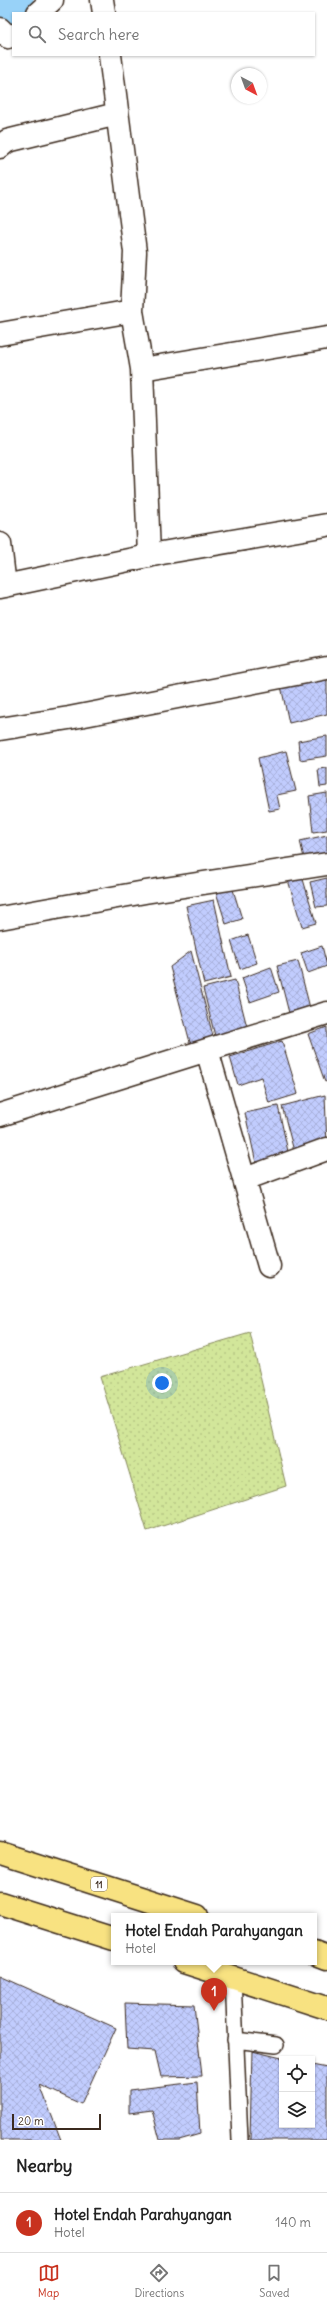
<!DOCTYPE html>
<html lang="en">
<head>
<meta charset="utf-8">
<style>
	body { margin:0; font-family:Delius,sans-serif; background:#f6f6f6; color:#222 }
	.controls { position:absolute; right:12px; bottom:12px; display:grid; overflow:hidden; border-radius:0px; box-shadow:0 1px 3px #0004 }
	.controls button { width:36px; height:36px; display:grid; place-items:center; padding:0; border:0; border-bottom:1px solid #e0e0e0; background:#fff; color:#222; font:20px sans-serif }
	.compass { position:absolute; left:231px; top:68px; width:36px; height:36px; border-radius:50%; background:#fff; box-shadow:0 1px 3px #0004; rotate:139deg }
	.scale { position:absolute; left:12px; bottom:10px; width:89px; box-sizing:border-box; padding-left:4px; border:2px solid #3b2a1e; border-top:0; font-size:11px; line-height:14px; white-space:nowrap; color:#3b2a1e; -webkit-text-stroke:3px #fff; paint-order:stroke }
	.you { position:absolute; left:162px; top:1383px; width:14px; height:14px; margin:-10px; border:3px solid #fff; border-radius:50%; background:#1a73e8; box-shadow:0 0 0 6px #1a73e833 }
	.badge { display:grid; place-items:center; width:26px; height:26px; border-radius:50%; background:#c8321e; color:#fff; font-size:13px; font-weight:700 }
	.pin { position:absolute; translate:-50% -33px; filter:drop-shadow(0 1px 2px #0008) }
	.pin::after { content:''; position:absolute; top:21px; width:14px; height:12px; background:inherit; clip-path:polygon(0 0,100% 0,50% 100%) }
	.popup { position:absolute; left:111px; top:1913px; width:206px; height:52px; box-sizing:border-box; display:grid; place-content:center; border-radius:0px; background:#fff; filter:drop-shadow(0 1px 3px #0005); font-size:13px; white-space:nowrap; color:#767676 }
	.popup b { font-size:15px; color:#222 }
	.popup::after { content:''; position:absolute; left:50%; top:100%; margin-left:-8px; border:8px solid transparent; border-top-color:#fff }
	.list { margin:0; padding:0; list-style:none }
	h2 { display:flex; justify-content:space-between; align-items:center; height:52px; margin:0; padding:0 16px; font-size:17px }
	h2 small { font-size:13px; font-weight:400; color:#767676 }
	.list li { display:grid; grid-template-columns:26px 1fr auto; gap:12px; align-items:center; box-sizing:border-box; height:60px; padding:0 16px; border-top:1px solid #e0e0e0 }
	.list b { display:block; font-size:15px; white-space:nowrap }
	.list p { margin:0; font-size:13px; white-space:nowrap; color:#767676 }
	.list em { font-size:13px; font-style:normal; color:#767676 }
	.icon { flex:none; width:22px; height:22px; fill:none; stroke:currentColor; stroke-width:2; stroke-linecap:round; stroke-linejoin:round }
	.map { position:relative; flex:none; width:327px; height:2140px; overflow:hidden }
	.search { position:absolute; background:#fff; box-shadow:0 1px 3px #0004; left:12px; right:12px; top:12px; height:44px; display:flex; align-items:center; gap:10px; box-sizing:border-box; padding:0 14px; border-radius:0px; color:#767676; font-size:15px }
	.sheet { height:112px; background:#fff }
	nav { display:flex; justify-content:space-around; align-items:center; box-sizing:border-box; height:56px; border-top:1px solid #e0e0e0; background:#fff; font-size:11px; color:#767676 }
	nav a { display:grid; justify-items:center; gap:2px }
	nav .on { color:#c8321e }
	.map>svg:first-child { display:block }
	.green { fill:url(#green-dots); stroke:#86885c }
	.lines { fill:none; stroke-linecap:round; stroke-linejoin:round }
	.river { stroke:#98d2f8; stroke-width:53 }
	.building { fill:url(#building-cross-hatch); stroke:#3b2a1e }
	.lane-casing { stroke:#3b2a1e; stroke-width:18 }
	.street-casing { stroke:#3b2a1e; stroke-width:25 }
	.highway-casing { stroke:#3b2a1e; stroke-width:25 }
	.lane { stroke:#fff; stroke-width:15 }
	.street { stroke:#fff; stroke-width:22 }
	.highway { stroke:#f8e281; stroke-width:22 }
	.labels { text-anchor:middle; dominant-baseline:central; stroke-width:3; stroke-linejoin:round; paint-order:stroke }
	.shield { fill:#fff; stroke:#766a62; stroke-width:1 }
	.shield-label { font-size:9px; font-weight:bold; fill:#3b2a1e }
</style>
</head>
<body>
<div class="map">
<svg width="327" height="2140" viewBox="0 0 327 2140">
	<defs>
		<pattern id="green-dots" width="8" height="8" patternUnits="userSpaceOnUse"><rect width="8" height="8" fill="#d2e69a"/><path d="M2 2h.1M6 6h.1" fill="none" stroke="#b5c584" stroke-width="1.8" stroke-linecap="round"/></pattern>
		<pattern id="building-cross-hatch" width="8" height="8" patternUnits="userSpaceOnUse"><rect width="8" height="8" fill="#c1ccfe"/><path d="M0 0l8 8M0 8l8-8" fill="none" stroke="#a7afd9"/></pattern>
	</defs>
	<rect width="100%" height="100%" fill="#fff"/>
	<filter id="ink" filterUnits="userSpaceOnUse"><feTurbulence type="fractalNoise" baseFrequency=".025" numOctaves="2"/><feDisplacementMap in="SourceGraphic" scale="8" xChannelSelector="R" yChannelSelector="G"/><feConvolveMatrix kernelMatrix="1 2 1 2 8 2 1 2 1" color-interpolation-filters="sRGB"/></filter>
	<g filter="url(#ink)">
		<path class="green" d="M250,1333l36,153 -139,45 -47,-154z"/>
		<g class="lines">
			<path class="river" d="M0,7l7,-7"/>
		</g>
		<path class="building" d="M327,676v38l-38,9 -8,-37z
			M327,736v20l-27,4 -2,-19z
			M286,751l10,40 -19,4 3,14 -11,2 -11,-53z
			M327,768v18l-7,1 -2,-18z
			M327,793v37l-14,2 -4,-36z
			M327,835v22l-22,5 -5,-21z
			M302,876l14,47 -14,4 -14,-47z
			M327,878v28l-11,1 -6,-25z
			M231,883l11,36 -16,5 -11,-35z
			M214,900l17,77 -27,7 -18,-78z
			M248,935l9,28 -17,6 -9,-28z
			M322,946l5,20 -19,7 -7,-20z
			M191,951l23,89 -23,6 -21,-79z
			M298,961l12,47 -21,5 -12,-47z
			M271,967l8,25 -29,10 -8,-24z
			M235,980l12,47 -32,9 -12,-48z
			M327,1027v54l-2,1 -17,-48z
			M282,1041l16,53 -29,9 -8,-26 -23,8 -8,-28z
			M325,1095l2,51 -32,9 -13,-49z
			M278,1106l11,50 -33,7 -11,-50z
			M0,1976l116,52 -35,76 -41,-19 21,55h-61z
			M125,2003l69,2 8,71 -41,1 -6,-26 -28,-2z
			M252,2051l34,8h-4v66h30v-60l15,3v72h-77z
			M197,2082l3,52 -21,6h-19l-8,-30 -23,3v-23z"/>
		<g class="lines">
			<defs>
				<path id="lane" d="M233,1978l7,162
					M235,2040l41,5"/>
				<path id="street" d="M102,0l2,13
					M38,13l14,-13
					M0,29l8,8 5,-2
					M110,55l25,197 -3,59 10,58 7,187
					M0,147l7,-6 110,-27
					M0,334l132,-23
					M142,369l185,-31
					M0,544l5,42
					M0,587l162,-34 165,-28
					M0,729l69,-11 258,-50
					M0,918l145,-26 182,-28
					M0,1115l207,-65
					M245,1179l82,-30
					M269,1266l-62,-216 120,-37"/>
				<path id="highway" d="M0,1853l197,63
					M0,1903l114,36
					M314,1953l13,5
					M184,1962l143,46"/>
			</defs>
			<use href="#lane" class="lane-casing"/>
			<use href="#street" class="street-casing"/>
			<use href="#highway" class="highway-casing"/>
			<use href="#lane" class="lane"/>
			<use href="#street" class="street"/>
			<use href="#highway" class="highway"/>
		</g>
	</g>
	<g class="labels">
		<rect class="shield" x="91" y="1877" width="16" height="14" rx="3"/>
		<g class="shield-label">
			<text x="99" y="1884">11</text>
		</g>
	</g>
</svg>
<div class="controls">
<button><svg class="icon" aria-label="locate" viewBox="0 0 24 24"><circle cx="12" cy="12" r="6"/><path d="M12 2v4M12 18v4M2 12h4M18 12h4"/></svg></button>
<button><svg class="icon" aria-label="layers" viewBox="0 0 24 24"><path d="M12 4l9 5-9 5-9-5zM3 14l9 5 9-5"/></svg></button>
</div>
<svg class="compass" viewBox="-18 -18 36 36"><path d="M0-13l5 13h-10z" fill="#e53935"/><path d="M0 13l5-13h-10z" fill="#767676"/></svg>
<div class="scale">20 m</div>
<div class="you"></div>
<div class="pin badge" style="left:214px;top:2011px">1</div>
<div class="popup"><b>Hotel Endah Parahyangan</b>Hotel</div>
<div class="search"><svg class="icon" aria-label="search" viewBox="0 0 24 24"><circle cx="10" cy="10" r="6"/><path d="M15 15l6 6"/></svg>Search here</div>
</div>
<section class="sheet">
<h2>Nearby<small></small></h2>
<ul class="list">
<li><span class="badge">1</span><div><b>Hotel Endah Parahyangan</b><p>Hotel</p></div><em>140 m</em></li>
</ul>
</section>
<nav>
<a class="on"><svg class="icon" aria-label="map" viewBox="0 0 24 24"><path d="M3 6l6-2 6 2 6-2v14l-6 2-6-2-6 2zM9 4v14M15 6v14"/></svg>Map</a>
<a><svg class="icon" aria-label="directions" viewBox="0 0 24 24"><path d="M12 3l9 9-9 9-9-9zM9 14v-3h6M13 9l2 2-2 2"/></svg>Directions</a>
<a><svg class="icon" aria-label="saved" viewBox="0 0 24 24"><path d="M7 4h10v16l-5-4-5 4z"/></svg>Saved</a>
</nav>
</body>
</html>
